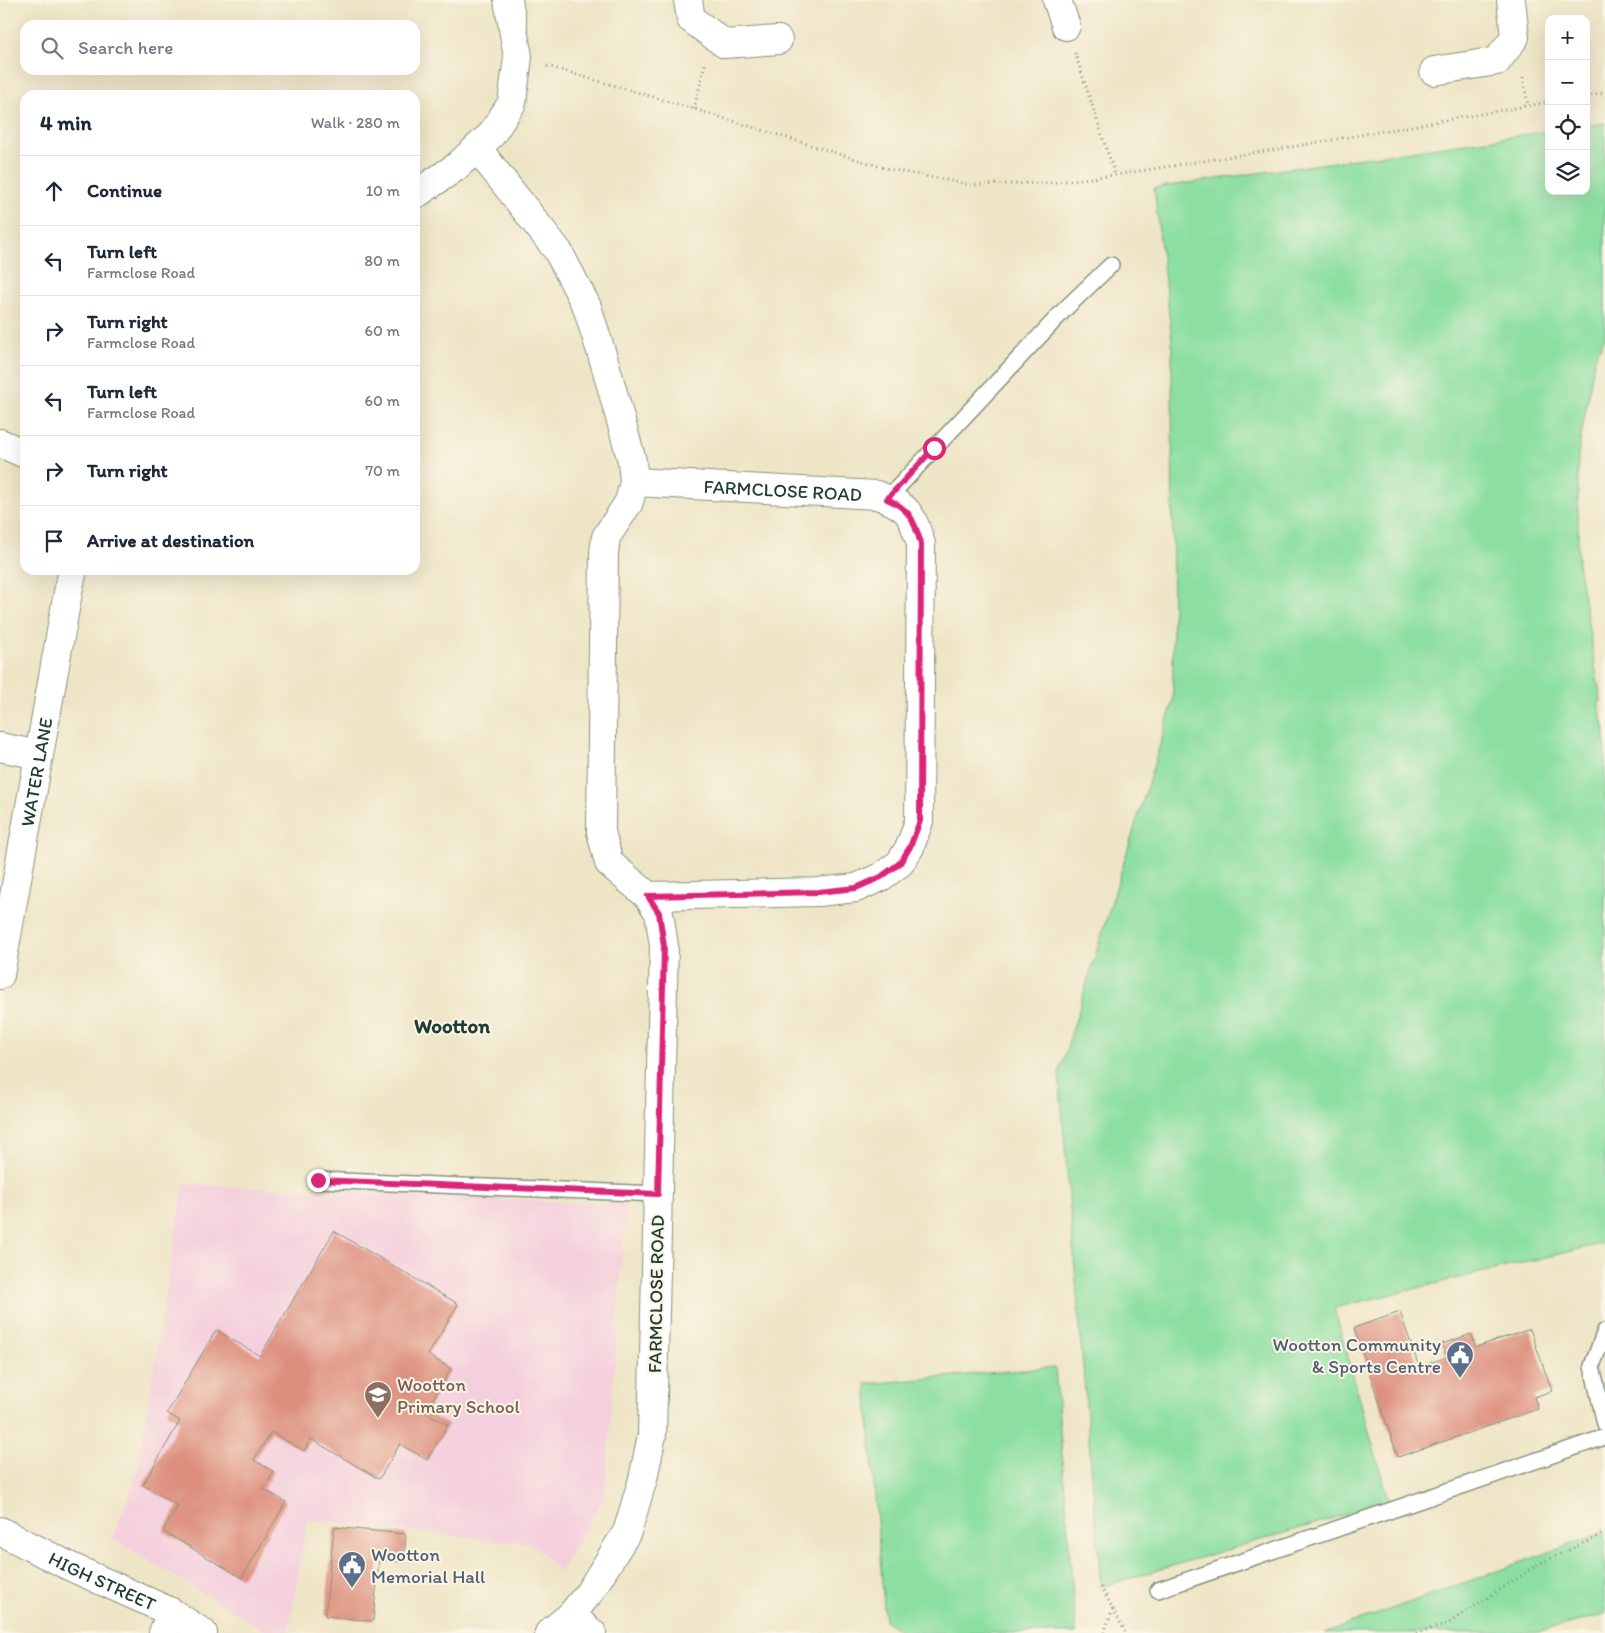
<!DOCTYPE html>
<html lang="en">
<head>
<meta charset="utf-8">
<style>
	body { margin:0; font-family:Itim,sans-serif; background:#f2f2f3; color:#1f2937 }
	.controls { position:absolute; right:15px; top:15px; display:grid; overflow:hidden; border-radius:10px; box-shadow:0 5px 20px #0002 }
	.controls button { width:45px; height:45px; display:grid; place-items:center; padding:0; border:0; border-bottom:1px solid #e0e1e3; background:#fff; color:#1f2937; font:25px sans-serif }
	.stop { position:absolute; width:15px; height:15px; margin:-11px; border:4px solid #db2777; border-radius:50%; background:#fff }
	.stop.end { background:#db2777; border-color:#fff; box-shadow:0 1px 5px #0008 }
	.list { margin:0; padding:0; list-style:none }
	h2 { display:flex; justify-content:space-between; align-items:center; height:65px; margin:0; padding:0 20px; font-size:21px }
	h2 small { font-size:16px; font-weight:400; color:#747a83 }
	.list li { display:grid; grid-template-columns:32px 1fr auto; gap:15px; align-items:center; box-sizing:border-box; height:70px; padding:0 20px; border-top:1px solid #e0e1e3 }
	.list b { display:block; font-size:19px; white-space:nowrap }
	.list p { margin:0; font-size:16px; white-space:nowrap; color:#747a83 }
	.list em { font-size:16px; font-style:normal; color:#747a83 }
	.icon { flex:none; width:28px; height:28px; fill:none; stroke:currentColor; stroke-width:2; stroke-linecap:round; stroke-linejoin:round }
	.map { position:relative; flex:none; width:1605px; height:1633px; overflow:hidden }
	.search { position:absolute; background:#fff; box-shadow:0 5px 20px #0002; left:20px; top:20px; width:400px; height:55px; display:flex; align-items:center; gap:12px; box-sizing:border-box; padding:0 18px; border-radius:15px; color:#747a83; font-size:19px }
	.panel { position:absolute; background:#fff; box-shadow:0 5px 20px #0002; left:20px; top:90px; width:400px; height:485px; border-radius:15px }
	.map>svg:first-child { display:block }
	.built { fill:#f4cfdd }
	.green { fill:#8cdfa1; stroke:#568e6a }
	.building { fill:#dd8e7d }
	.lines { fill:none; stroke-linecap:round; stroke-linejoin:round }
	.lane-casing { stroke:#86917d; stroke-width:18 }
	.street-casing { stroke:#86917d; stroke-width:30 }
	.path { stroke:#86917d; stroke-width:3; stroke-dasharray:1 4; stroke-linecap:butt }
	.lane { stroke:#fff; stroke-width:15 }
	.street { stroke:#fff; stroke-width:28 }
	.route { stroke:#db2777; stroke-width:6 }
	.labels { text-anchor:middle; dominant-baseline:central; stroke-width:4; stroke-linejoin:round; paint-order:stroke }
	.street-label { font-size:19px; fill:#1f3d34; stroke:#fcf5e5 }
	.service-label { font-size:19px; fill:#4e5e75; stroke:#fcf5e5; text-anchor:end }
	.education-label { font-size:19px; fill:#785e54; stroke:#fcf5e5; text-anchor:start }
	.quarter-label { font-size:21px; font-weight:bold; fill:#1f3d34; stroke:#fcf5e5 }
</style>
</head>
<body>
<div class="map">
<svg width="1605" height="1633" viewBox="0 0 1605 1633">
	<rect width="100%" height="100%" fill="#fcf5e5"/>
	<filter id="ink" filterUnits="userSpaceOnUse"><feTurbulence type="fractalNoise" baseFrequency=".02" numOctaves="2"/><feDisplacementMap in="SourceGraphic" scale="10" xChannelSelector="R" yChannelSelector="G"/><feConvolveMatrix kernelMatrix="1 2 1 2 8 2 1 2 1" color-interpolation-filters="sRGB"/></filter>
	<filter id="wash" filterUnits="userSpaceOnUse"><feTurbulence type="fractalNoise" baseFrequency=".0096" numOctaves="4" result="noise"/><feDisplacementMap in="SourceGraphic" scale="20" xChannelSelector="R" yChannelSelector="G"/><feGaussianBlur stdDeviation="1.12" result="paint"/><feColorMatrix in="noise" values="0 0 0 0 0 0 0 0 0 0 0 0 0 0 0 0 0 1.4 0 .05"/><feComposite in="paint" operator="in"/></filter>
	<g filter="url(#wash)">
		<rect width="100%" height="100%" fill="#eee5c6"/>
		<path class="built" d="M184,1184l442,21 -21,291 -45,76 -28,-28 -224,-24 -20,113h-19l-157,-95 24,-60z"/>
		<path class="green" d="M1605,123v215l-10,19 -17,97v109l23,138 -3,1 7,28v513l-271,65 55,194 -288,85 -42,-513 114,-372 -1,-362 -18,-152 395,-57v60h37v-65z
			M1055,1367l21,266h-173l-18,-13 -19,-236z
			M1605,1532v82l-70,19h-210z"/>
		<g id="blocks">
			<path class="building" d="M334,1231l124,73 -30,51 23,14 -25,43 22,13 -21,35 -27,-16 -21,35 -68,-40 -7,12 -33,-19 -17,28 20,12 -11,17 23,13 -44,76 -79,-47 15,-25 -35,-21 37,-64 -13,-8 49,-83 44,26z
				M1400,1312l19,55 28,-10 -5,-13 29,-10 5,13 54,-18 22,62 -18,6 4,12 -140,48 -44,-129z
				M334,1527l72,7 -2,28 -25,-2 -6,61 -48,-5z"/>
		</g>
	</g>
	<g filter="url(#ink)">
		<use href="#blocks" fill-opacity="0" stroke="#86917d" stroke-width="1"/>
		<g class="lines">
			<defs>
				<path id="lane" d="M887,499l180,-192 44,-42
					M318,1180l340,14
					M1605,1331l-13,35 13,58
					M1158,1590l447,-153"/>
				<g id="street">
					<path d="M688,0l3,19 34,25 53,-4"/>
					<path d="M1057,0l9,26"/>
					<path d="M1434,71l63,-10 18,-24 -4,-37"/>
					<path d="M477,148l81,103 29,56 18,57 27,97 2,21 -5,20 -23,35 -2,16 -3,279 8,31 39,33 11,17 5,33 -12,489 -9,44 -16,53 -38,61 -18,22 -22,18"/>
					<path d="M415,195l41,-28 35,-32 21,-32 6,-46 -10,-57"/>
					<path d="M0,443l25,11"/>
					<path id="s1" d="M634,482l243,13c32,12 34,17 44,49l-2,277 -9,26 -10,16 -19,14 -25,11 -38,4 -170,4"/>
					<path d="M0,747l39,8"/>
					<path id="s2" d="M0,975l68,-383 5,-22"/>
					<path id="s3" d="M0,1531l71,36 100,45 32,21"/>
					<path d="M571,1615l21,18"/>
					<path d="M163,1633l8,-21"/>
				</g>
			</defs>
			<use href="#lane" class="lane-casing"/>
			<use href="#street" class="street-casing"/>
			<path class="path" d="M1075,53l40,122
				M547,66l147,43 194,60 84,16 77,-2 66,-8 188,-30 246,-43
				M1523,77l5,28
				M1586,96l19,-3
				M694,109l11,-45
				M1101,1587l25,46
				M1104,1633l9,-25
				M1416,1633l30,-8 91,-60 68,-32"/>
			<use href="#lane" class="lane"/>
			<use href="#street" class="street"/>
		</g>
	</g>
	<g class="lines" filter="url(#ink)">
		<path class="route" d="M318,1180l340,14 6,-248 -5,-33 -11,-17 170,-4 38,-4 25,-11 19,-14 10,-16 10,-26 1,-277c-7,-24 -11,-35 -34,-45l47,-51"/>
	</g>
	<defs>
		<symbol id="civic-pin" viewBox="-11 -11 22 30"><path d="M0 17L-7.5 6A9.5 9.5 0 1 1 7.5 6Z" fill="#5c6f8a" stroke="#fcf5e5"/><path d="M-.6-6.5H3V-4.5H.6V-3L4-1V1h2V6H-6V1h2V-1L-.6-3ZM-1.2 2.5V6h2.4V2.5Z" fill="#fff"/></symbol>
		<symbol id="school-pin" viewBox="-11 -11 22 30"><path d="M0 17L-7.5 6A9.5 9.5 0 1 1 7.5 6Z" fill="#8d6e63" stroke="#fcf5e5"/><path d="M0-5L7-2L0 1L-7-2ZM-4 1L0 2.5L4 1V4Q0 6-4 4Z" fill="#fff"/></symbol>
	</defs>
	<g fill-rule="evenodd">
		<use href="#civic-pin" x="1444" y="1339" width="32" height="43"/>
		<use href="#school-pin" x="362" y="1379" width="32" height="43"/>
		<use href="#civic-pin" x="336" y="1549" width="32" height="43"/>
	</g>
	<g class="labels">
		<g class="street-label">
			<text stroke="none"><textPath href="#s1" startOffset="149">FARMCLOSE ROAD</textPath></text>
			<text stroke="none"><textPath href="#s2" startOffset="206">WATER LANE</textPath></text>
			<text transform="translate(656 1294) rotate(-89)">FARMCLOSE ROAD</text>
			<text stroke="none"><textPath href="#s3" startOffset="114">HIGH STREET</textPath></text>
		</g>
		<g class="service-label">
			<text x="1441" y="1344">Wootton Community<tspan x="1441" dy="22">&amp; Sports Centre</tspan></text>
			<text x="371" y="1554" text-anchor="start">Wootton<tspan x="371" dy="22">Memorial Hall</tspan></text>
		</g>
		<g class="education-label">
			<text x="397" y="1384">Wootton<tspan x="397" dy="22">Primary School</tspan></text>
		</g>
		<g class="quarter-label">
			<text x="452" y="1025">Wootton</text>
		</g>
	</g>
</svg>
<div class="controls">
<button>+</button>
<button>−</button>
<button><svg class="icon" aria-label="locate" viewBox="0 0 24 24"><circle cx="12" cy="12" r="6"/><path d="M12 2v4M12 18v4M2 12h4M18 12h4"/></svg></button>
<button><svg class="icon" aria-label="layers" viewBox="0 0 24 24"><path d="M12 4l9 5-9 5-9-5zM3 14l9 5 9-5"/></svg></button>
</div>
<div class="stop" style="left:934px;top:448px"></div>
<div class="stop end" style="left:318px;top:1180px"></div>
<div class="search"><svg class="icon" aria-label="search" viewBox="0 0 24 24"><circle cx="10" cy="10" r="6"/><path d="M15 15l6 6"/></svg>Search here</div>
<section class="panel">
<h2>4 min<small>Walk · 280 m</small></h2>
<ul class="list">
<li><svg class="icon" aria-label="ahead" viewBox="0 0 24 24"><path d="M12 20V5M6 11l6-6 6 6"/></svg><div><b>Continue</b></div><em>10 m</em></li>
<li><svg class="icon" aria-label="left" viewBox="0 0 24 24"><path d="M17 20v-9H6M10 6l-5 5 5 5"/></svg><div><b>Turn left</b><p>Farmclose Road</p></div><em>80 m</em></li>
<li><svg class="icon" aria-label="right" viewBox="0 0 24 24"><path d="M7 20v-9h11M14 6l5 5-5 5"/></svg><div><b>Turn right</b><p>Farmclose Road</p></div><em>60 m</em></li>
<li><svg class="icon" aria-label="left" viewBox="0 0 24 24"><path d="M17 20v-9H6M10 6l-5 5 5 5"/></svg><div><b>Turn left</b><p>Farmclose Road</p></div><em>60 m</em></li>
<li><svg class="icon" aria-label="right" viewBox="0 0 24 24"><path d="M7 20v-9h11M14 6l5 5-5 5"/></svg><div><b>Turn right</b></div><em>70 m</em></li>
<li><svg class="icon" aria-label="arrive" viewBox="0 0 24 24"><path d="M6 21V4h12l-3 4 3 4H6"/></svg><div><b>Arrive at destination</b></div></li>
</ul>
</section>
</div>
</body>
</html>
